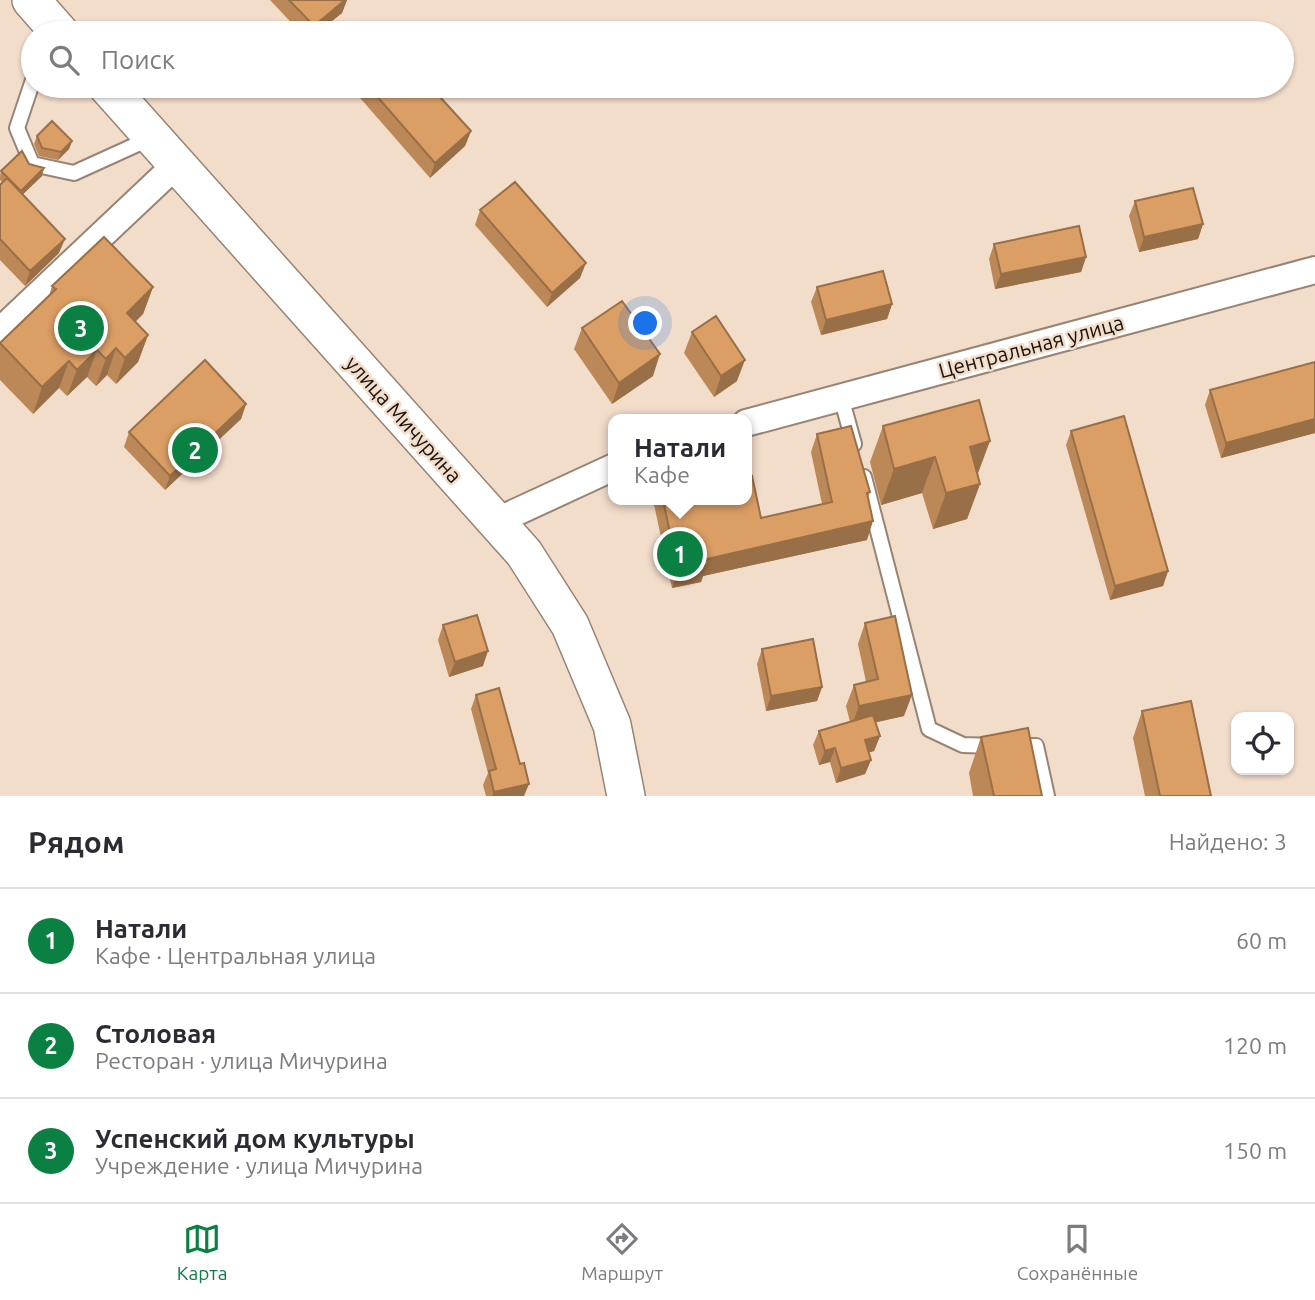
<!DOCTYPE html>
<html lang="ru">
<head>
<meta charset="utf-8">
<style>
	body { margin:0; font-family:Ubuntu,sans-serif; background:#f7f7f7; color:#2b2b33 }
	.controls { position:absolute; right:21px; bottom:21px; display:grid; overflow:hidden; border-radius:14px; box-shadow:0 2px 5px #0004 }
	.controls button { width:63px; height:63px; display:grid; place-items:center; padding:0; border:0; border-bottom:2px solid #e1e1e2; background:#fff; color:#2b2b33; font:35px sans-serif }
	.you { position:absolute; left:646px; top:324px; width:24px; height:24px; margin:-18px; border:5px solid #fff; border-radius:50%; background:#1a73e8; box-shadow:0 0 0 10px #1a73e833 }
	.badge { display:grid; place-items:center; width:46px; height:46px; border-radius:50%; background:#0b8043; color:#fff; font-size:23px; font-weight:700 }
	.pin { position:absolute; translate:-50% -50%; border:4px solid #fff; box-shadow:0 2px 7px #0006 }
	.popup { position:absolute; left:608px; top:414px; width:144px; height:91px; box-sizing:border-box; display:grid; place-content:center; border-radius:14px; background:#fff; filter:drop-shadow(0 2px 5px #0005); font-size:23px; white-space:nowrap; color:#7c7c81 }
	.popup b { font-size:26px; color:#2b2b33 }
	.popup::after { content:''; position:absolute; left:50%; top:100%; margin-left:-14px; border:14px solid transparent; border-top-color:#fff }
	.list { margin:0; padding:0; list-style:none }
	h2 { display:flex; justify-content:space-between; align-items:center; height:91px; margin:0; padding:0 28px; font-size:30px }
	h2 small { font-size:23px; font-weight:400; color:#7c7c81 }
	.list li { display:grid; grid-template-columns:46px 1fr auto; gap:21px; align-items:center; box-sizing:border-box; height:105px; padding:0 28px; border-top:2px solid #e1e1e2 }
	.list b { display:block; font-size:26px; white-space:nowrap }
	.list p { margin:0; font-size:23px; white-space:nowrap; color:#7c7c81 }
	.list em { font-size:23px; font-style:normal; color:#7c7c81 }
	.icon { flex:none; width:38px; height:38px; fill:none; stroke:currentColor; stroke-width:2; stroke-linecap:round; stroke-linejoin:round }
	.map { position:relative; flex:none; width:1315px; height:796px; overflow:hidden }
	.search { position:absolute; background:#fff; box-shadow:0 2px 5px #0004; left:21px; right:21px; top:21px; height:77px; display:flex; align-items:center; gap:18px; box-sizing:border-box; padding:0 24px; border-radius:38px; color:#7c7c81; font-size:26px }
	.sheet { height:406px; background:#fff }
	nav { display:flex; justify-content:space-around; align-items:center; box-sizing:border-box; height:98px; border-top:2px solid #e1e1e2; background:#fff; font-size:19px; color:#7c7c81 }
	nav a { display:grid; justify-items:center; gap:4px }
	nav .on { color:#0b8043 }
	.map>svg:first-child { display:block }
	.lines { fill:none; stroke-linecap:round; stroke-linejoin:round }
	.lane-casing { stroke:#988474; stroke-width:18 }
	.street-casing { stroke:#988474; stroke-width:30 }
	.secondary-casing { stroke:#988474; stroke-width:40 }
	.lane { stroke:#fff; stroke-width:14 }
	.street { stroke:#fff; stroke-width:26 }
	.secondary { stroke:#fff; stroke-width:37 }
	.wall { fill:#bc8857 }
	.shaded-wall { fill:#996f47 }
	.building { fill:#db9e65; stroke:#996f47; stroke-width:2 }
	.labels { text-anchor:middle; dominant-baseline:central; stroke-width:5; stroke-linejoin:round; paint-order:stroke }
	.street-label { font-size:21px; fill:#1a130c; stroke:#f2dcca }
</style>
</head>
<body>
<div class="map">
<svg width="1315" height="796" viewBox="0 0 1315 796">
	<rect width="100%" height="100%" fill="#f2dcca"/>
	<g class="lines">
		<defs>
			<path id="lane" d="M33,80l-16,48 15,36 42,9 77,-35
				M841,397l13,47
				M864,477l65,252 34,16 32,1
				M1015,746h21l11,50"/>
			<path id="street" d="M0,331l177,-167
				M746,423l569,-153
				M497,521l117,-54"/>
			<path id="secondary" d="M31,0l29,33
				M107,86l417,467 46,72 42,100 14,71"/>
		</defs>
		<use href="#lane" class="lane-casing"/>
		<use href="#street" class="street-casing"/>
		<use href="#secondary" class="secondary-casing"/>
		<use href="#lane" class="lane"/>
		<use href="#street" class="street"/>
		<use href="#secondary" class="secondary"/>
	</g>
	<path class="wall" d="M270,0h77l-5,13 -25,20h-16z
		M356,86h74l41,45 -6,15 -35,32 -76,-87z
		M37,136l35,5 -3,8 -11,11 -19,-4 -5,-12z
		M29,164l13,12 -19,18 36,59 -34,33 -25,-26v-75l2,-3 -2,-2v-4l1,-5z
		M1135,201l68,23 -5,15 -59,13 -10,-36z
		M480,210l100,68 -33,29 -72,-82z
		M994,244l92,13 -5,15 -86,17 -6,-30z
		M52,286l101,1 -10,27 -8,8 13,13 -10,27 -22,22 -9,-9 -11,11 -9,-9 -20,19 -8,-8 -26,26 -33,-34v-37l49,-47z
		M817,287l75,17 -5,15 -66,16 -10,-33z
		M582,328l71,48 -41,28 -38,-55z
		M692,332l45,49 -23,16 -30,-44z
		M1315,362v71l-94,25 -16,-53 5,-15z
		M246,404l-5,15 -76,71 -41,-43 5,-15z
		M883,426l95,48 2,10 -13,35 -34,10 -11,-36 -41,12 -11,-43z
		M1071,431l97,140 -5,15 -53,14 -44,-155z
		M817,434l53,58 -2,5 -1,43 -164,36 -2,6 -29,6 -19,-88h93l15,18 61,-14 -11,-52z
		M865,623l39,93 -28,6 4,14 -6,15 -5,1 2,8 -6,14 -29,9 -6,-21 -11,3 -6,-20 6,-14 31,-9 -4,-16 8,-21 12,-3 -8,-38z
		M443,625l40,41 -34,11 -11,-37z
		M762,649l60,38 -5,14 -51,10 -9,-47z
		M476,695l48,101h-38l-3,-11 5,-12 -17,-64z
		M1142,711l69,85h-66l-12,-58z
		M981,737l61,59h-69l-4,-23z"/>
	<path class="shaded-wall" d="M345,0h2l-5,13 -25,20h-6l3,-7z
		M471,131l-6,15 -35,32 5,-15z
		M72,141l-3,8 -11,11 3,-8z
		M44,168l-2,8 -24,23 3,-8z
		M1203,224l-5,15 -59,13 5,-15z
		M65,239l-6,14 -34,33 5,-15z
		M1086,257l-5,15 -86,17 6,-15z
		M586,263l-6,15 -33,29 5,-14z
		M153,287l-10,27 -26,26 10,-27z
		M892,304l-5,15 -66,16 5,-15z
		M148,335l-10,27 -22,22 9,-26z
		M116,348l-9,27 -11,11 10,-27z
		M97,350l-10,27 -20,19 10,-26z
		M660,354l-7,22 -41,28 7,-21z
		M745,360l-8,21 -23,16 7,-21z
		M69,361l-10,27 -26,26 9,-27z
		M246,404l-5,15 -76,71 5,-14z
		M1315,419v14l-94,25 5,-15z
		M990,441l-13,35 -7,-29z
		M935,457l-13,36 -41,12 13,-36z
		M980,484l-13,35 -34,10 13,-36z
		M873,521l-6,19 -164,36 -2,6 -29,6 6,-18 29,-11z
		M1168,571l-5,15 -53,14 5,-14z
		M488,651l-5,15 -34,11 6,-15z
		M822,687l-5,14 -51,10 5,-15z
		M912,695l-8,21 -53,12 8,-22z
		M880,736l-6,15 -14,4 5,-15z
		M835,748l-5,14 -11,3 6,-14z
		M871,760l-6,14 -29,9 5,-15z
		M529,784l-5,12h-32l2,-4z"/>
	<path class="building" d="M289,0h56l-31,26z
		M368,86h62l41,45 -36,32z
		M52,121l20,20 -11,11 -19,-4 -5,-12z
		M22,151l7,13 15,4 -23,23 -20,-20z
		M7,178l58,61 -35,32 -30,-32v-54z
		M515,182l71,81 -34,30 -72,-83z
		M1193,188l10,36 -59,13 -9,-36z
		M1079,226l7,31 -85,17 -7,-30z
		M104,237l49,50 -26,26 21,22 -23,23 -9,-10 -10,11 -9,-9 -20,20 -8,-9 -27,26 -42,-44 56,-54 -4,-3z
		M883,271l9,33 -66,16 -9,-33z
		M622,301l38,53 -41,29 -37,-55z
		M716,316l29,44 -24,16 -29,-44z
		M205,360l41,44 -76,72 -41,-44z
		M1315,362v57l-89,24 -16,-53z
		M979,400l11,41 -20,6 10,37 -34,9 -11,-36 -41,12 -11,-43z
		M1124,416l44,155 -53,15 -44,-155z
		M851,426l19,66 -3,1 6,28 -166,38 1,5 -30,6 -15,-70h83v-21l6,-3 9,42 71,-16 -15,-68z
		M477,615l11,36 -33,11 -12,-37z
		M895,616l17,79 -53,11 -5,-21 24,-6 -13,-56z
		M813,639l9,48 -51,9 -9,-47z
		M499,688l21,76 4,-1 5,21 -35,8 -5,-21 7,-2 -20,-74z
		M1191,701l20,95h-51l-18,-85z
		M873,715l7,21 -15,4 6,20 -30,8 -6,-20 -10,3 -6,-20z
		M1028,728l14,68h-48l-13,-59z"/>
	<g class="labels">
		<g class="street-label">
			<text transform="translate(1031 346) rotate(-15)">Центральная улица</text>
			<text transform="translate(404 419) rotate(48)">улица Мичурина</text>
		</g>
	</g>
</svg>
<div class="controls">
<button><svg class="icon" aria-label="locate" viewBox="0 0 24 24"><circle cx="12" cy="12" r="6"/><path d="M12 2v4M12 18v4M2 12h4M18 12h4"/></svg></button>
</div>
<div class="you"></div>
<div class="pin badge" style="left:680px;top:554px">1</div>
<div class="popup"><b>Натали</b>Кафе</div>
<div class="pin badge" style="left:195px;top:450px">2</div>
<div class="pin badge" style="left:81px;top:328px">3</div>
<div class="search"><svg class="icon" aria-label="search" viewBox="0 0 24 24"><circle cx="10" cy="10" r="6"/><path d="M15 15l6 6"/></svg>Поиск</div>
</div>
<section class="sheet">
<h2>Рядом<small>Найдено: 3</small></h2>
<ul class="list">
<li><span class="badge">1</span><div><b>Натали</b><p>Кафе · Центральная улица</p></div><em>60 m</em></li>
<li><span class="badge">2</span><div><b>Столовая</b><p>Ресторан · улица Мичурина</p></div><em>120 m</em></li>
<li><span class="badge">3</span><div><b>Успенский дом культуры</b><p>Учреждение · улица Мичурина</p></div><em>150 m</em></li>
</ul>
</section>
<nav>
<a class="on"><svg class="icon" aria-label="map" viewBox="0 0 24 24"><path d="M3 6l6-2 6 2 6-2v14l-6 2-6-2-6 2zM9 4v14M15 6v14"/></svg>Карта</a>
<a><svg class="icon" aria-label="directions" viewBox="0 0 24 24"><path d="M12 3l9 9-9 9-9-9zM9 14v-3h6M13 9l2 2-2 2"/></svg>Маршрут</a>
<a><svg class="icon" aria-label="saved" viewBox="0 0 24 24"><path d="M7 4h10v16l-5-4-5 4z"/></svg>Сохранённые</a>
</nav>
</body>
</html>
